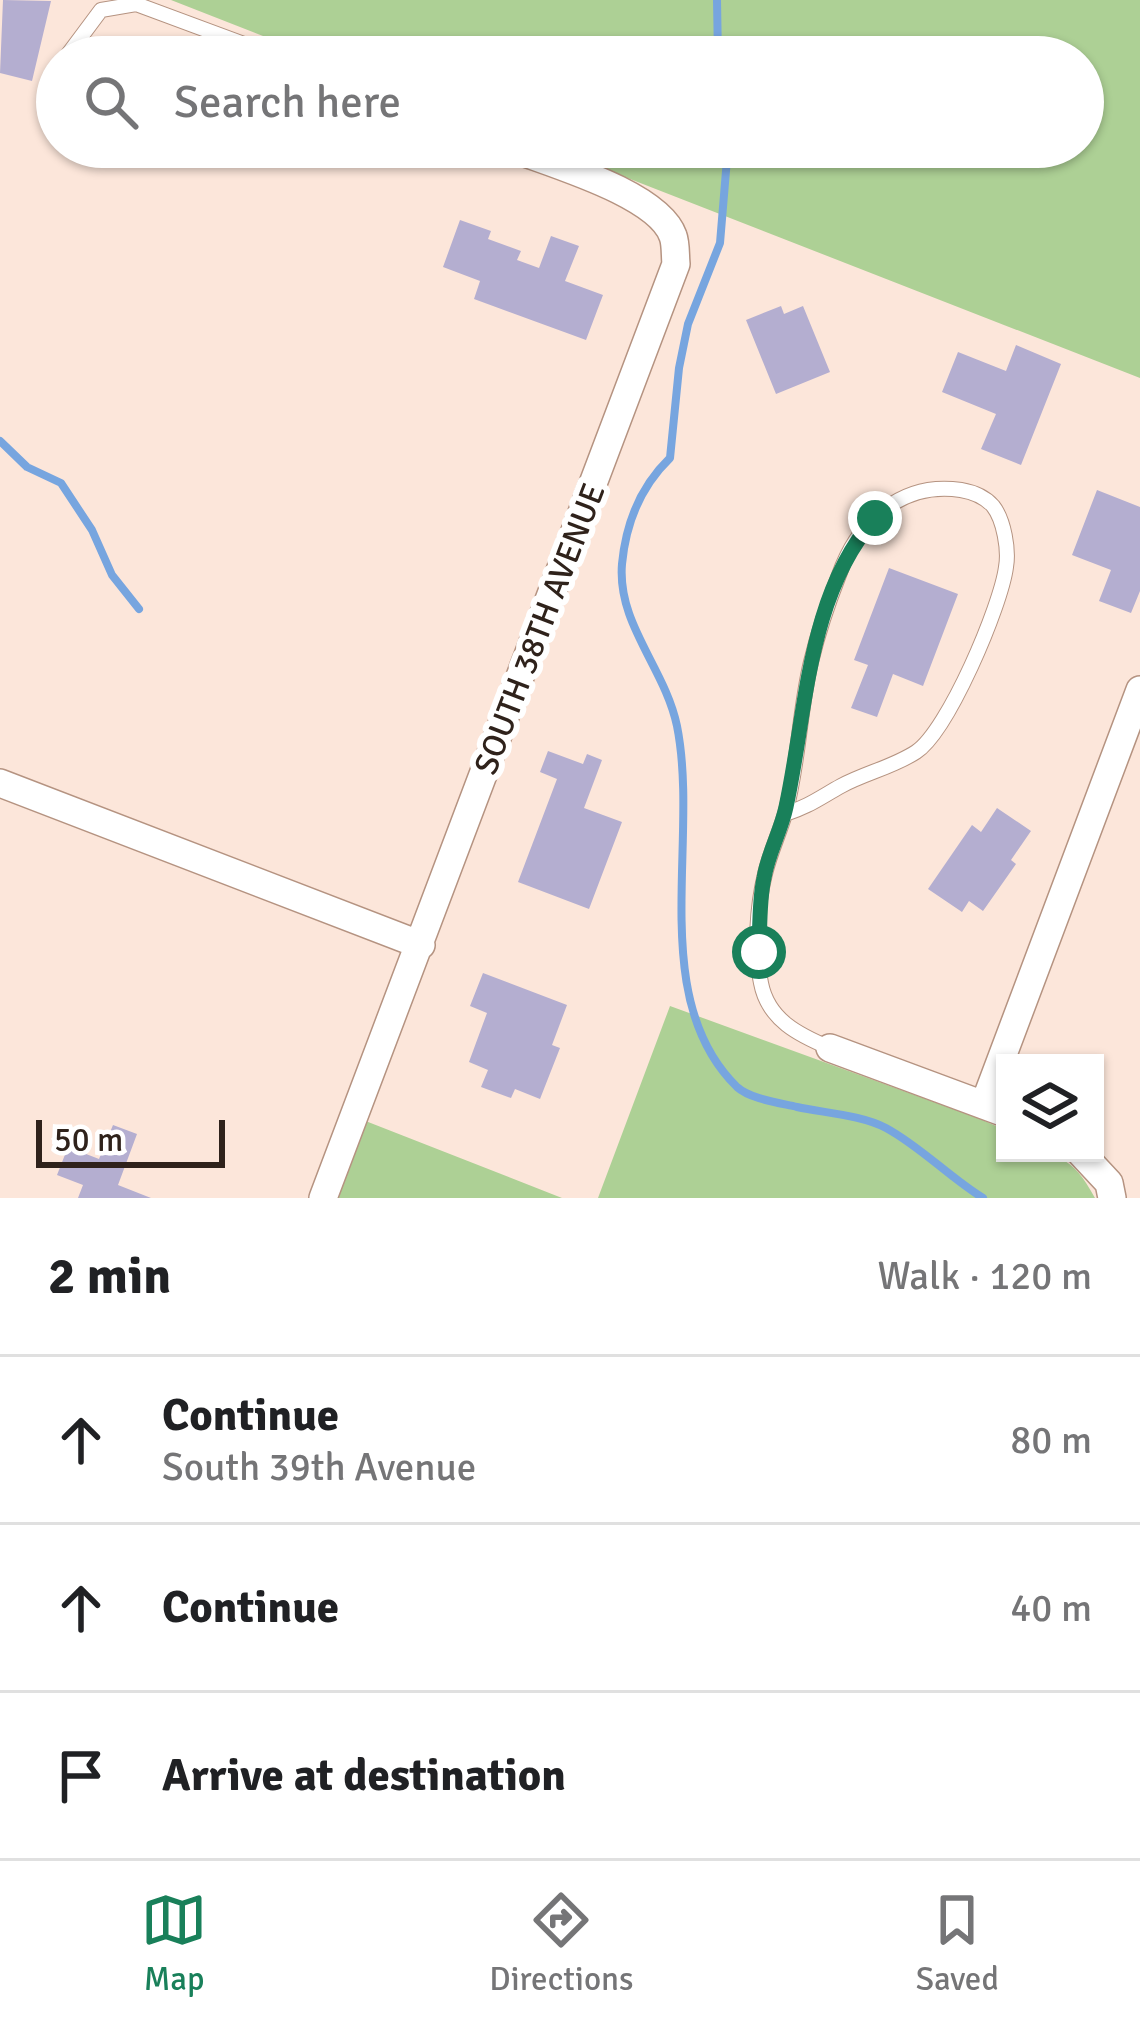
<!DOCTYPE html>
<html lang="en">
<head>
<meta charset="utf-8">
<style>
	body { margin:0; font-family:Signika,sans-serif; background:#f6f6f6; color:#202124 }
	.controls { position:absolute; right:36px; bottom:36px; display:grid; overflow:hidden; border-radius:0px; box-shadow:0 3px 9px #0004 }
	.controls button { width:108px; height:108px; display:grid; place-items:center; padding:0; border:0; border-bottom:3px solid #e0e0e0; background:#fff; color:#202124; font:60px sans-serif }
	.scale { position:absolute; left:36px; bottom:30px; width:189px; box-sizing:border-box; padding-left:12px; border:6px solid #2f221b; border-top:0; font-size:33px; line-height:42px; white-space:nowrap; color:#2f221b; -webkit-text-stroke:9px #fff; paint-order:stroke }
	.stop { position:absolute; width:36px; height:36px; margin:-27px; border:9px solid #19805a; border-radius:50%; background:#fff }
	.stop.end { background:#19805a; border-color:#fff; box-shadow:0 3px 12px #0008 }
	.list { margin:0; padding:0; list-style:none }
	h2 { display:flex; justify-content:space-between; align-items:center; height:156px; margin:0; padding:0 48px; font-size:51px }
	h2 small { font-size:39px; font-weight:400; color:#757577 }
	.list li { display:grid; grid-template-columns:78px 1fr auto; gap:36px; align-items:center; box-sizing:border-box; height:168px; padding:0 48px; border-top:3px solid #e0e0e0 }
	.list b { display:block; font-size:45px; white-space:nowrap }
	.list p { margin:0; font-size:39px; white-space:nowrap; color:#757577 }
	.list em { font-size:39px; font-style:normal; color:#757577 }
	.icon { flex:none; width:66px; height:66px; fill:none; stroke:currentColor; stroke-width:2; stroke-linecap:round; stroke-linejoin:round }
	.map { position:relative; flex:none; width:1140px; height:1198px; overflow:hidden }
	.search { position:absolute; background:#fff; box-shadow:0 3px 9px #0004; left:36px; right:36px; top:36px; height:132px; display:flex; align-items:center; gap:30px; box-sizing:border-box; padding:0 42px; border-radius:66px; color:#757577; font-size:45px }
	.sheet { height:660px; background:#fff }
	nav { display:flex; justify-content:space-around; align-items:center; box-sizing:border-box; height:168px; border-top:3px solid #e0e0e0; background:#fff; font-size:33px; color:#757577 }
	nav a { display:grid; justify-items:center; gap:6px }
	nav .on { color:#19805a }
	.map>svg:first-child { display:block }
	.green { fill:#add095 }
	.lines { fill:none; stroke-linecap:round; stroke-linejoin:round }
	.stream { stroke:#77a5df; stroke-width:8 }
	.building { fill:#b4aed0 }
	.service-casing { stroke:#b59381; stroke-width:16 }
	.minor-casing { stroke:#b59381; stroke-width:30 }
	.service { stroke:#fff; stroke-width:14 }
	.minor { stroke:#fff; stroke-width:27 }
	.route { stroke:#19805a; stroke-width:15 }
	.labels { text-anchor:middle; dominant-baseline:central; stroke-width:12; stroke-linejoin:round; paint-order:stroke }
	.street-label { font-size:33px; fill:#2f221b; stroke:#fff }
</style>
</head>
<body>
<div class="map">
<svg width="1140" height="1198" viewBox="0 0 1140 1198">
	<rect width="100%" height="100%" fill="#fce6da"/>
	<path class="green" d="M171,0h969v378l-592,-231h535v-90h-766z
		M670,1006l308,112 27,12v23c48,0 65,-2 90,45h-497z
		M363,1120l199,78h-228z"/>
	<g class="lines">
		<path class="stream" d="M717,0l1,57
			M728,147l-8,96 -32,81 -9,44 -9,90c-29,28 -44,64 -48,106 -5,60 43,104 55,162 23,115 -31,272 60,361 13,12 43,16 60,20 28,6 64,8 89,21 35,19 63,49 97,70
			M0,441l27,26 34,16 31,47 20,45 27,34"/>
	</g>
	<path class="building" d="M3,0l48,1 -19,80 -32,-8z
		M140,37l50,20h-58z
		M460,220l31,11 -3,8 33,12 -4,9 22,8 12,-32 28,10 -14,35 38,14 -17,45 -112,-41 6,-18 -37,-14z
		M781,306l3,8 19,-8 27,66 -54,22 -30,-74z
		M1016,345l45,19 -40,101 -40,-16 15,-35 -54,-22 16,-40 48,19z
		M1097,490l43,17v84l-9,22 -32,-12 12,-31 -39,-15z
		M889,568l69,26 -35,92 -30,-12 -16,43 -26,-9 17,-43 -14,-5z
		M548,751l35,13 4,-10 15,6 -18,48 38,14 -33,87 -71,-27 39,-103 -17,-7z
		M997,808l34,23 -20,29 5,4 -33,47 -14,-10 -7,11 -34,-23 44,-64 9,7z
		M483,973l84,32 -15,40 8,3 -20,51 -25,-10 -4,9 -30,-11 7,-17 -19,-8 18,-49 -17,-7z
		M113,1125l24,9 -19,51 33,13h-73l5,-13 -26,-10 11,-28 31,12z"/>
	<g class="lines">
		<defs>
			<path id="service" d="M66,57l35,-47 35,-6 143,53
				M57,87l-8,28 8,9
				M98,147l30,10 45,-10
				M785,814c23,-7 36,-17 56,-28 24,-13 52,-19 75,-34 32,-21 85,-146 90,-185 3,-17 -2,-47 -13,-61 -9,-10 -20,-14 -32,-16 -59,-9 -103,31 -122,85 -11,28 -21,58 -28,87 -12,49 -12,102 -26,152 -6,20 -15,39 -20,60 -8,32 -11,77 -4,109 7,37 38,52 69,65"/>
			<path id="minor" d="M0,783l421,162
				M830,1048l175,65
				M984,1105l156,-415
				M1081,1153l28,30 3,15
				M323,1198l353,-934c-1,-9 0,-20 -3,-28 -15,-43 -124,-73 -164,-89"/>
		</defs>
		<use href="#service" class="service-casing"/>
		<use href="#minor" class="minor-casing"/>
		<use href="#service" class="service"/>
		<use href="#minor" class="minor"/>
	</g>
	<g class="lines">
		<path class="route" d="M759,952c1,-25 0,-51 5,-74 4,-25 17,-47 22,-71 21,-97 21,-211 89,-289"/>
	</g>
	<g class="labels">
		<g class="street-label">
			<text transform="translate(540 629) rotate(-69)">SOUTH 38TH AVENUE</text>
		</g>
	</g>
</svg>
<div class="controls">
<button><svg class="icon" aria-label="layers" viewBox="0 0 24 24"><path d="M12 4l9 5-9 5-9-5zM3 14l9 5 9-5"/></svg></button>
</div>
<div class="scale">50 m</div>
<div class="stop" style="left:759px;top:952px"></div>
<div class="stop end" style="left:875px;top:518px"></div>
<div class="search"><svg class="icon" aria-label="search" viewBox="0 0 24 24"><circle cx="10" cy="10" r="6"/><path d="M15 15l6 6"/></svg>Search here</div>
</div>
<section class="sheet">
<h2>2 min<small>Walk · 120 m</small></h2>
<ul class="list">
<li><svg class="icon" aria-label="ahead" viewBox="0 0 24 24"><path d="M12 20V5M6 11l6-6 6 6"/></svg><div><b>Continue</b><p>South 39th Avenue</p></div><em>80 m</em></li>
<li><svg class="icon" aria-label="ahead" viewBox="0 0 24 24"><path d="M12 20V5M6 11l6-6 6 6"/></svg><div><b>Continue</b></div><em>40 m</em></li>
<li><svg class="icon" aria-label="arrive" viewBox="0 0 24 24"><path d="M6 21V4h12l-3 4 3 4H6"/></svg><div><b>Arrive at destination</b></div></li>
</ul>
</section>
<nav>
<a class="on"><svg class="icon" aria-label="map" viewBox="0 0 24 24"><path d="M3 6l6-2 6 2 6-2v14l-6 2-6-2-6 2zM9 4v14M15 6v14"/></svg>Map</a>
<a><svg class="icon" aria-label="directions" viewBox="0 0 24 24"><path d="M12 3l9 9-9 9-9-9zM9 14v-3h6M13 9l2 2-2 2"/></svg>Directions</a>
<a><svg class="icon" aria-label="saved" viewBox="0 0 24 24"><path d="M7 4h10v16l-5-4-5 4z"/></svg>Saved</a>
</nav>
</body>
</html>
